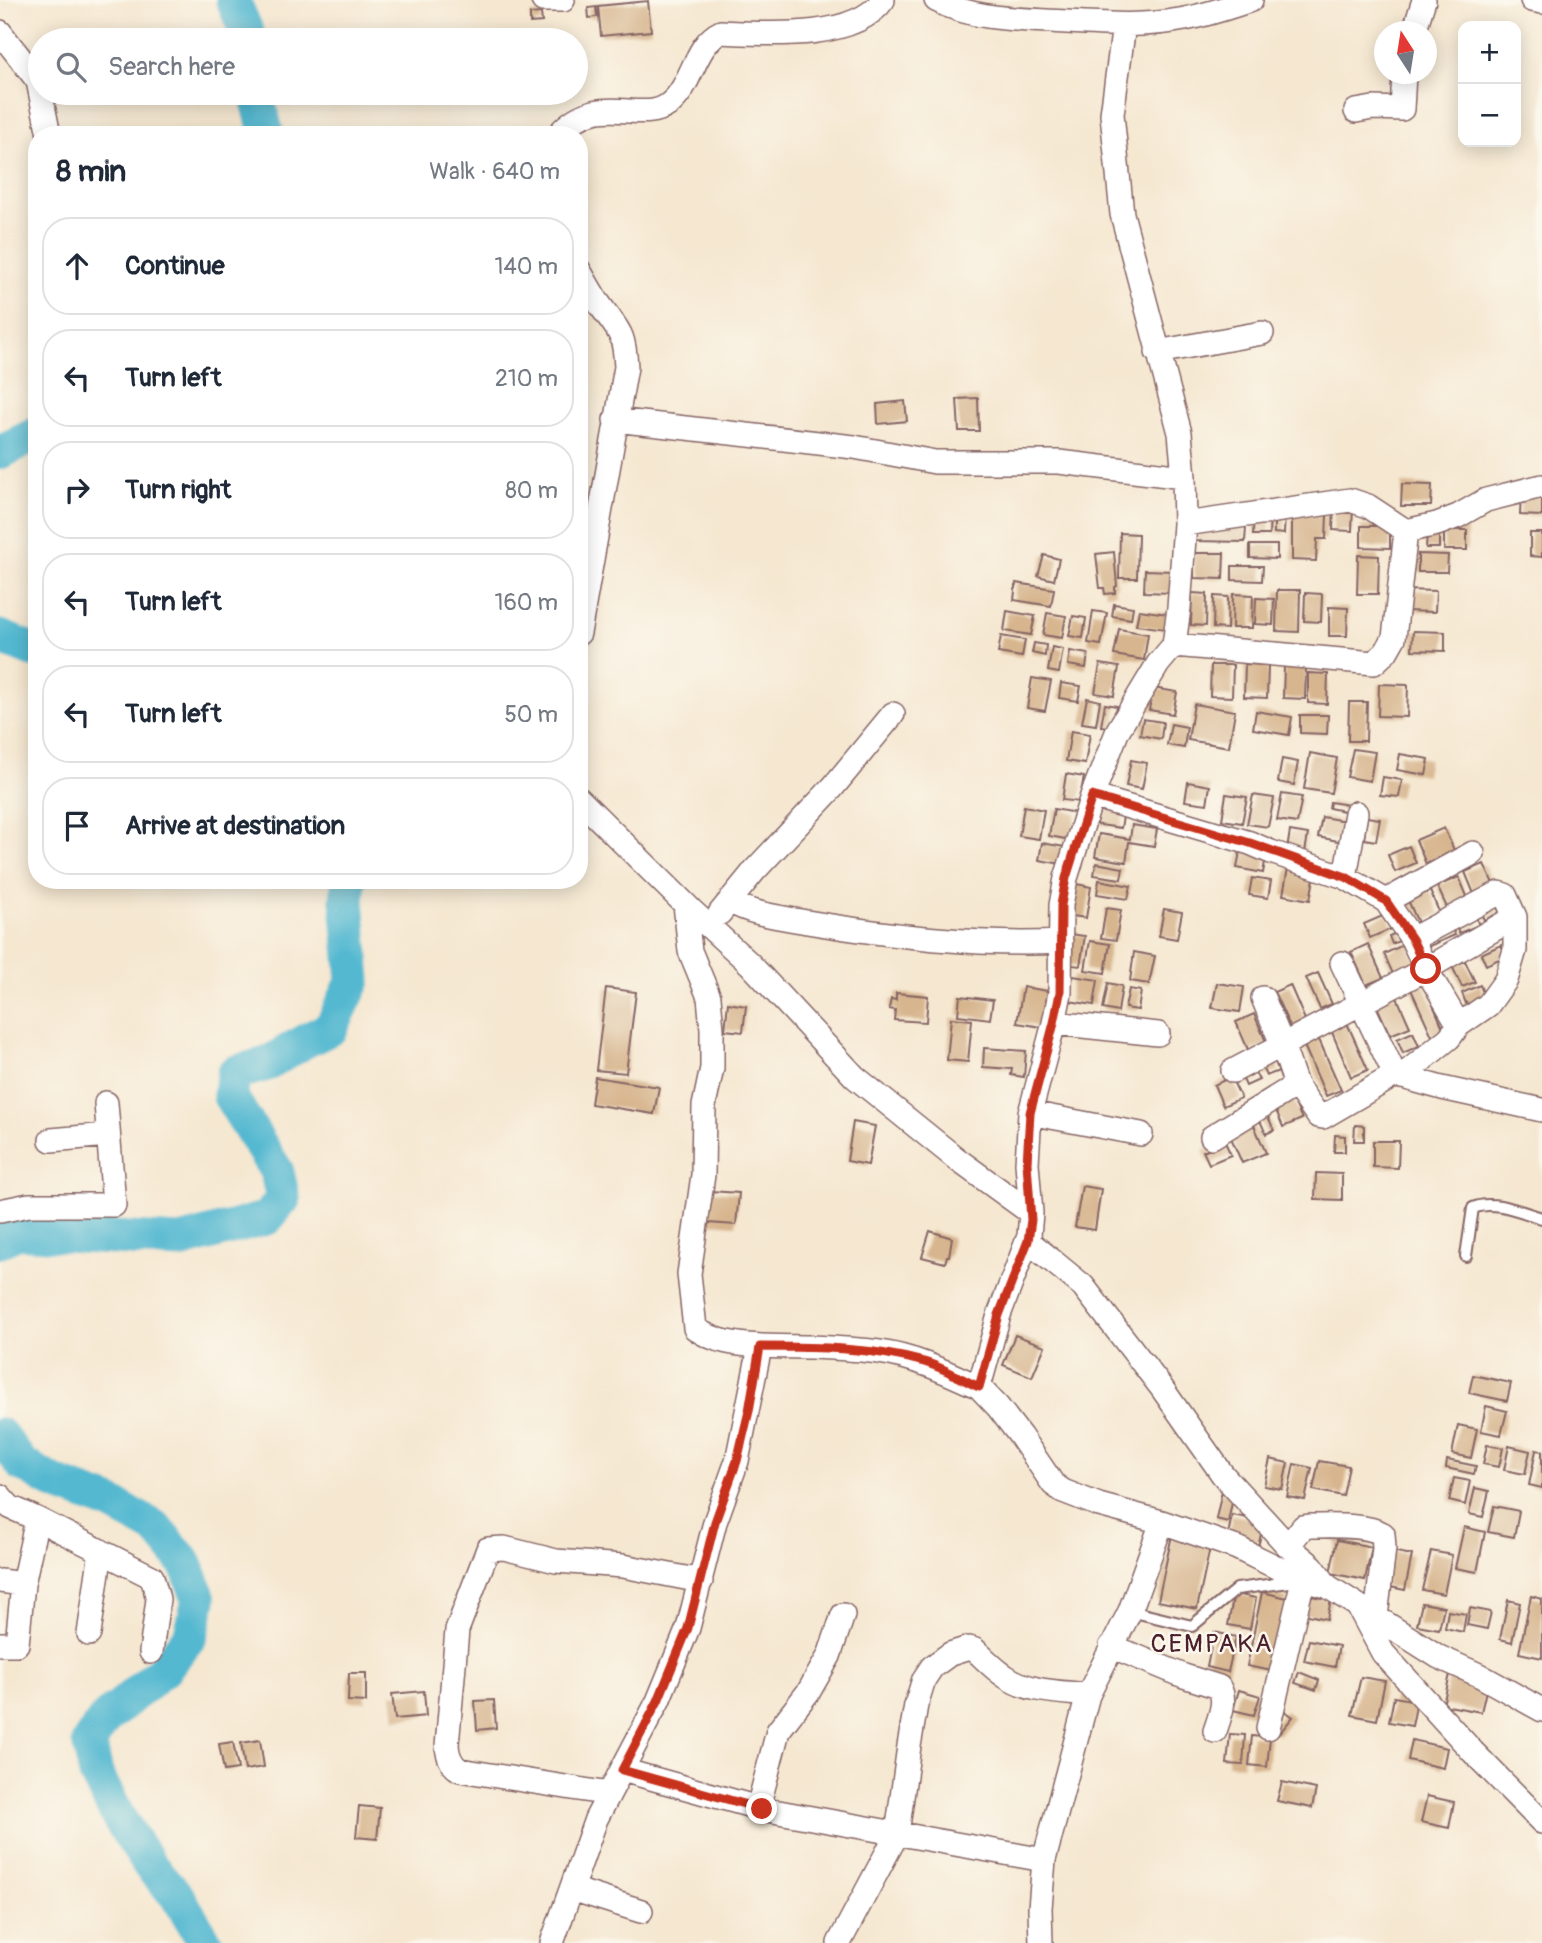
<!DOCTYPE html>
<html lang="en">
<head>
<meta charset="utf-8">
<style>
	body { margin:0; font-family:Pangolin,sans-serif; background:#f2f2f3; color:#1f2937 }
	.controls { position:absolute; right:21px; top:21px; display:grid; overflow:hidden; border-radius:14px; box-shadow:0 4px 18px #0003 }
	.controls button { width:63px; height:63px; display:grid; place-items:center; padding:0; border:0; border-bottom:2px solid #e0e1e3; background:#fff; color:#1f2937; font:35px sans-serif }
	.compass { position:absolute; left:1374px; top:21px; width:63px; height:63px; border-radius:50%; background:#fff; box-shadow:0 4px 18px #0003; rotate:348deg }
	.stop { position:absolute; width:21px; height:21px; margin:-16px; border:5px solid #c8321e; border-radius:50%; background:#fff }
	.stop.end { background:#c8321e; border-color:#fff; box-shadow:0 2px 7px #0008 }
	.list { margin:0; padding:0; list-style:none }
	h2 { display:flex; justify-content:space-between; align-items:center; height:91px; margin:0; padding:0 28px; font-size:30px }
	h2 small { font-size:23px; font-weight:400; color:#747a83 }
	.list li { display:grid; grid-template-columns:46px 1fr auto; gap:21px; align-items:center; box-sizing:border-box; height:98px; margin:0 14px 14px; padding:0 14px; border:2px solid #e0e1e3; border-radius:28px }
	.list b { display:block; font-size:26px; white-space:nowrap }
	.list em { font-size:23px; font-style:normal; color:#747a83 }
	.icon { flex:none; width:38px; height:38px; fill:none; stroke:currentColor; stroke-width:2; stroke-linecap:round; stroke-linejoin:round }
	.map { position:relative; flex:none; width:1542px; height:1943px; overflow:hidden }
	.search { position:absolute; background:#fff; box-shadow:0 4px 18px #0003; left:28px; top:28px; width:560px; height:77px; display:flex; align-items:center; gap:18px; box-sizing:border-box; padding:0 24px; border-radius:38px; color:#747a83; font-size:26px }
	.panel { position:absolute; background:#fff; box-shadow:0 4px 18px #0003; left:28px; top:126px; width:560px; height:763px; border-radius:28px }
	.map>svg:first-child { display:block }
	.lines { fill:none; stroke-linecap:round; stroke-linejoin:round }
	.river { stroke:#52b8d0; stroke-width:35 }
	.building { fill:#d7b58e }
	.service-casing { stroke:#866565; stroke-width:14 }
	.minor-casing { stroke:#866565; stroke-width:26 }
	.service { stroke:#fff; stroke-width:10 }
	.minor { stroke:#fff; stroke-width:23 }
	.route { stroke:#c8321e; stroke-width:9 }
	.labels { text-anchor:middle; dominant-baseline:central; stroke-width:5; stroke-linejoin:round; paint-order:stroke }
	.quarter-label { font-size:26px; letter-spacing:2px; fill:#4a1f2b; stroke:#fbf7ec }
</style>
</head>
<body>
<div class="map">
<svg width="1542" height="1943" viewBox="0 0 1542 1943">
	<rect width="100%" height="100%" fill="#fbf7ec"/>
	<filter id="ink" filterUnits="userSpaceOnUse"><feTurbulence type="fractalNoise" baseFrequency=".0143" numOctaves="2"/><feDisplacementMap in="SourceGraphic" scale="14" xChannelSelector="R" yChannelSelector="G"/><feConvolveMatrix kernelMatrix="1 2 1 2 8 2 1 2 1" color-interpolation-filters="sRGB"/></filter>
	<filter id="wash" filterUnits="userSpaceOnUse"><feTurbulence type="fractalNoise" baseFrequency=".00686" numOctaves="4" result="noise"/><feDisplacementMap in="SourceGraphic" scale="28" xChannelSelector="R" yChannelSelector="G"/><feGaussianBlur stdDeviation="1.57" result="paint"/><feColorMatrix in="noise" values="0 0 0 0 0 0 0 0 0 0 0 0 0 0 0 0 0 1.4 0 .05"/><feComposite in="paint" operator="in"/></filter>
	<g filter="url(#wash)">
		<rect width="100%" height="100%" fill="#f5e7d0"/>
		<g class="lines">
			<path class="river" d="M233,0l17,40
				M256,93l11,42
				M0,452l37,-18
				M0,637l32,13 5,-2
				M0,1241l16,-9 164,10 87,-24 16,-19 -6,-27 -47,-76 4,-23 33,-9 38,-23 26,-13 23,-48 -7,-80 2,-20
				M0,1435l22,29 33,19 55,20 46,25 30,36 13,35 -8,36 -27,34 -59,50 -16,22 7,33 24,46 31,47 27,30 28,46"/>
		</g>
		<g id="blocks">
			<path class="building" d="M648,1l3,30 -50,5 -3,-30z
				M596,7l1,10 -8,1 -1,-10z
				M541,13l1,9 -12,1v-9z
				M978,398l1,33h-20l-2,-32z
				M905,401l2,20 -29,3 -1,-20z
				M1402,484l30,1 -1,21h-30z
				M1521,492l21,1v23l-22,-1z
				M1334,504l19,1 -1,26 -19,-1z
				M1274,514h11l-1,20 -10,-1z
				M1292,514l35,1 -1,24h-9l-1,22 -24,-1z
				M1254,515l16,1 -1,19h-16z
				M1196,526l50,1 -1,15 -49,-1z
				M1361,526h29v22l-29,-1z
				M1444,530h23v20h-23z
				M1427,532l12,1v15h-13z
				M1120,533l18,1 -1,44h-18z
				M1530,533h12v24l-12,-1z
				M1250,545h27v14l-27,-1z
				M1114,552l3,34 -2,1v6l-10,1 -1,-6h-4l-4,-34z
				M1194,553h30l-1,26 -29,-1z
				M1418,554l30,1 -1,17h-29z
				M1044,555l15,4 -5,21 -16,-4z
				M1358,555l21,1 -1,38h-21z
				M1232,566h31l-1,15 -30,-1z
				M1145,570l28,1v22l-29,-1z
				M1016,583l38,6 -3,17 -37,-6z
				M1277,590h23l-1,42 -23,-1z
				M1404,590l32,1 -1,21 -31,-1z
				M1192,593l15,1 -1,32 -15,-1z
				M1305,593l17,1 -1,28 -17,-1z
				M1233,594l20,1 -1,33h-20z
				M1214,596l14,1 -1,32 -14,-1z
				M1256,598l18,1 -1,26 -18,-1z
				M1114,604l19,3 -2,12 -19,-3z
				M1329,607l19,1 -1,28h-18z
				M1139,610l29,4 -3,15 -29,-4z
				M1007,611l28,5 -4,19 -27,-4z
				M1093,611l14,2 -6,32 -13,-2z
				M1047,613l19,3 -4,22 -19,-3z
				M1073,616l13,2 -3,20 -14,-2z
				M1119,629l29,5 -4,26 -30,-5z
				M1413,631l32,1v19l-33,-1z
				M1001,636l24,4 -3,17 -24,-4z
				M1034,643l12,2 -1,11 -13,-3z
				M1052,647l11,2 -4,24 -11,-2z
				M1070,651l18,3 -2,14 -18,-3z
				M1100,664l19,3 -5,29 -19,-3z
				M1245,664l23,1 -1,33 -23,-1z
				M1211,665h22l-1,32 -22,-1z
				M1284,666l22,1 -1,32 -22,-1z
				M1308,673l20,1 -1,30 -19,-1z
				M1032,678l19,3 -6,30 -18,-3z
				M1061,683l20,3 -3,15 -19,-3z
				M1379,684l29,1 -1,32 -29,-1z
				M1153,688l24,4 -4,22 -24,-4z
				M1087,698l13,3 -4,24 -14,-2z
				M1349,702h18l-1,39h-18z
				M1105,704l12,2 -3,22 -13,-2z
				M1194,704l41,7 -6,36 -41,-7z
				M1256,711l36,6 -3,18 -36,-6z
				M1300,715h28l-1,19 -27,-1z
				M1143,719l20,3 -2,17 -21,-4z
				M1171,724l16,3 -3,21 -17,-3z
				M1071,731l19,3 -5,30 -19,-3z
				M1353,749l22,3 -5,29 -23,-4z
				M1310,753l27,5 -6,35 -27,-4z
				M1400,754l29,5 -3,16 -29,-5z
				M1282,759l16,3 -4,23 -16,-3z
				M1131,760l16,3 -5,26 -16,-3z
				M1066,774l18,3 -5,25 -17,-2z
				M1383,777l19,3 -3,17 -19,-2z
				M1188,782l22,4 -3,18 -22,-3z
				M1226,794l21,3 -5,26 -20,-3z
				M1282,794l20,3 -5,26 -20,-3z
				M1253,795l21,3 -6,29 -21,-3z
				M1330,802l20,3 -1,7 -20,-4z
				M1024,806l20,4 -5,29 -20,-3z
				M1096,806l28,5 -3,17 -28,-4z
				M1054,809l22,4 -5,27 -22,-4z
				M1322,817l30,5 -4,21 -30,-6z
				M1367,817l13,2 -4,22 -12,-2z
				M1132,825l25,4 -3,17 -25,-4 -3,20 -31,-5 4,-23 31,5z
				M1444,828l11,24 -29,12 -10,-24z
				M1290,831l18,3 -4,25 -18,-3z
				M1042,843l23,4 -3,17 -23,-4z
				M1409,846l7,17 -21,9 -7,-17z
				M1240,851l26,5 -3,17 -26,-5z
				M1096,863l27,5 -2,11 -27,-4z
				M1484,864l12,26 -20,9 -11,-27z
				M1288,868l27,5 -5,27 -27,-5z
				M1459,877l10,24 -21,9 -11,-24z
				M1252,878l19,3 -3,17 -19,-3z
				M1099,880l32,6 -3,13 -31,-5z
				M1072,883l19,4 -5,31 -20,-3z
				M1430,891l10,23 -22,9 -10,-23z
				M1494,900l6,13 -16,7 -6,-13z
				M1106,908l15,2 -5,30 -15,-2z
				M1164,909l18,3 -5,27 -18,-3z
				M1474,913l5,12 -20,8 -5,-11z
				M1387,914l6,14 -23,10 -6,-14z
				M1450,925l5,10 -28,12 -5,-10z
				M1401,931l3,8 -12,5 -3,-8z
				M1069,934l16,2 -5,30 -16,-2z
				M1090,941l20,3 -5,29 -20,-3z
				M1407,943l9,21 -23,10 -9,-20z
				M1368,944l15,34 -17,7 -15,-33z
				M1501,945l5,11 -20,9 -5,-11z
				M1134,952l21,4 -6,28 -19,-3z
				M1465,961l10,21 -13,5 -10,-21z
				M1318,973l14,31 -12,5 -14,-31z
				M1073,976l25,4 -4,25 -25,-4z
				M1423,982l21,48 -12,6 -22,-49z
				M1108,983l14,3 -4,26 -15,-3z
				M1217,983l27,4 -4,25 -28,-4z
				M1290,985l16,37 -15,7 -17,-37z
				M1480,985l5,13 -18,8 -5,-13z
				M1023,987l25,4 -6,36 -25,-4z
				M606,988l30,4 -10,81 -30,-3z
				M1129,989l12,2 -3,19 -13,-2z
				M896,993l32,3 -2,26 -32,-2 1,-10 -6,-1 2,-10 5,1z
				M1395,993l15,34 -20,8 -15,-33z
				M960,996l33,4 -3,19 -32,-4z
				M728,1003l18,3 -3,26 -18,-2z
				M1254,1014l13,30 -18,8 -13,-30z
				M951,1018l21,2 -4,42 -21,-2z
				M1347,1023l21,47 -17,7 -20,-47z
				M1413,1032l6,14 -16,7 -6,-14z
				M1317,1035l24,55 -15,6 -24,-55z
				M984,1048l42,3 -2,26 -13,-2 1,-6 -29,-2z
				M1273,1057l6,14 -13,5 -6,-13z
				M1253,1068l6,12 -13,6 -6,-13z
				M595,1077l64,10 -5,27 -63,-10z
				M1231,1077l10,21 -18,8 -9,-21z
				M1291,1095l11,24 -19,8 -10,-24z
				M1265,1110l9,20 -8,4 -9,-20z
				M853,1122l22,4 -7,39 -21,-4z
				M1253,1123l13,30 -24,10 -13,-30z
				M1355,1125l9,1v15h-10z
				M1335,1135l10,1v16h-11z
				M1373,1141h26l-1,27 -25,-1z
				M1225,1142l6,13 -22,9 -6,-13z
				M1316,1173l26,1v26l-27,-1z
				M1082,1186l19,3 -6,41 -20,-3z
				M710,1191l29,2 -3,32 -28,-2z
				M930,1231l22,7 -3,18h-2l-2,7 -23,-6z
				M1015,1335l30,11 -13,31 -29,-12z
				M1473,1375l38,8 -4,18 -38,-8z
				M1486,1406l21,5 -6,24 -20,-4z
				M1458,1425l19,4 -6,29 -19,-4z
				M1487,1445l16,3 -4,19 -16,-3z
				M1509,1446l21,5 -5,23 -21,-4z
				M1536,1450l6,1v37l-13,-3z
				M1270,1459l18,4 -6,26 -18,-3z
				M1447,1460l29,6 -2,8 -28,-6z
				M1319,1461l30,5 -6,30 -30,-6z
				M1294,1464l18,4 -7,32 -18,-3z
				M1454,1478l16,3 -5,24 -16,-4z
				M1475,1488l14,3 -6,26 -14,-3z
				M1222,1491l12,2 -6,29 -12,-3z
				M1494,1506l25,5 -5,26 -26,-5z
				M1232,1515l32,6 -6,26 -31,-7z
				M1464,1527l21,5 -8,40 -22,-4z
				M1172,1535l39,8 -14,66 -39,-8z
				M1337,1540l35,7 -7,33 -35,-7z
				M1392,1551l20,4 -7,35 -20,-4z
				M1431,1551l21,4 -8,39 -22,-4z
				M1262,1592l25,6 -15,73 -25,-5z
				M1234,1594l22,4 -6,31 -22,-4z
				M1307,1595l24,5 -4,19 -24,-5z
				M1531,1596l11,3v59l-23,-5z
				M1508,1600l12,3 -8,39 -12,-3z
				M1422,1603l22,4 -5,22 -22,-4z
				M1470,1608l21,4 -4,17 -20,-4z
				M1448,1611l18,3 -3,18 -18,-4z
				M1214,1632l22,5 -8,35 -21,-5z
				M1309,1640l30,6 -4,21 -31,-6z
				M1299,1672l20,8 -3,10 -21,-7z
				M349,1673h17v29l-18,-1z
				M1450,1674l38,8 -7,30 -38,-7z
				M1361,1677l24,4 -8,39 -25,-5z
				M1239,1690l21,6 -6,19 -21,-5z
				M424,1691l2,25 -31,3 -3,-25z
				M1394,1697l23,4 -5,25 -23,-4z
				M494,1700l2,28 -19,2 -2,-29z
				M1285,1711l8,6 -15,18 -8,-6z
				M1230,1734l15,1 -2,30 -16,-1z
				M1252,1736l18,2 -3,29 -18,-2z
				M260,1740l4,27 -19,3 -4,-27z
				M1412,1740l35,8 -4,20 -35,-8z
				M233,1742l5,27 -14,2 -5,-27z
				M1282,1782l34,7 -4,19 -35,-7z
				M1427,1796l27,6 -5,26 -28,-6z
				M359,1806l21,2 -3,31 -21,-2z"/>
		</g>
	</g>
	<g filter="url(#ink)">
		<use href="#blocks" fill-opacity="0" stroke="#866565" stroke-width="2"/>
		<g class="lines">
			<defs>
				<path id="service" d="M1466,1256l7,-48c20,-9 48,4 69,10
					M1130,1611l62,15 45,-37 60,-8"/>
				<path id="minor" d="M543,0h20
					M936,0c39,21 89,19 131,22 37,2 75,5 112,-2 25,-4 48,-12 72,-20
					M1532,0l10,2
					M0,32l38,49 11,54
					M1414,32l10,-32
					M1356,111l17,-3 29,1 2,-35
					M558,135c39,-46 82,-10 110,-30 25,-18 25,-60 53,-73 45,2 133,9 162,-32
					M579,270c7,12 13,24 21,35 19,27 24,26 26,62l-47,266
					M1157,352l105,-19
					M615,420l239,27 81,15h124l125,15
					M1185,524l165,-24 18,6 38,25 31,-7 21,-8 28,-16 56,-14
					M1174,645l200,18 12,-11 8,-14 12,-107
					M1092,796l158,47 21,9 74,25 41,24
					M579,799l112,111 59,54 105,113 103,83 73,53
					M1345,877l11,-64
					M730,901c19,13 54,17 77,21 85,14 168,24 254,20
					M685,904l5,47 19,46 3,32v39l-8,38 -1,69 -14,99 6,54c28,22 81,18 114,19 23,1 47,2 70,5 36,5 67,20 100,35l20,-72 30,-79 2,-23 -4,-50 3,-50 24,-90 6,-30 1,-88 5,-27 26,-82 26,-66 40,-66 16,-19 5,-37 6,-84 -1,-47 -4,-44 -58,-219 -10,-100 12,-89
					M720,913l35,-43 78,-83 60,-73
					M1342,963l53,112 47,13 100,22
					M1054,1023l104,11
					M1459,1025l-33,-56 -14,-30 -26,-38 87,-48
					M1233,1071l193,-102 89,-52
					M1401,1077l48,-39 10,-13 29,-20 18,-25 9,-30v-33l-10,-22 -6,-2 -87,46
					M1296,1085l22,31 5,1 72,-42
					M1030,1113l111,21
					M1212,1137l84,-52 -14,-41 -19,-46
					M51,1140l57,-5
					M0,1211l29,-6h85l-8,-102
					M1028,1241l55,45 78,101 62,88 65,71 24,20 15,20
					M979,1387l19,20 23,30 32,47 10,7 36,14 63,17 75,26 66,32 24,6 112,71 40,18 63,35
					M0,1496l10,11 27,12
					M1288,1546l15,-19 8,-1c19,0 56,-2 72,8l1,14 -8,69
					M0,1581l23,3 -6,60h-17
					M23,1584l14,-65 115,58 6,22 -7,53
					M1359,1608l24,45 90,99 69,70
					M89,1634l12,-83
					M1111,1646l73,30 35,11c8,13 1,29 -4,44
					M1268,1728l35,-148
					M622,1770l140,39 282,51
					M609,1794l-149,-24c-9,-5 -12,-14 -13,-24l10,-116 31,-81 16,-1 52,13 67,5 78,15
					M758,1808l20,-77 31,-40 20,-35 14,-41
					M572,1889l69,22
					M552,1943l44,-124 62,-118 30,-73 27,-106 22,-61 23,-114
					M839,1943l58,-109 12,-88 7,-41 8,-26 8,-12 18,-13 19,-6 6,2c9,8 19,19 30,26 21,16 57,16 83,19
					M1041,1943l-1,-35 4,-48 44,-165 42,-84 32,-89"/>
			</defs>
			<use href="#service" class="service-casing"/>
			<use href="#minor" class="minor-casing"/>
			<use href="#service" class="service"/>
			<use href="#minor" class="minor"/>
		</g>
	</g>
	<g class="lines" filter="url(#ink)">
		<path class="route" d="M762,1809l-140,-39 36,-69 30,-73 27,-106 22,-61 12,-50 11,-64c55,0 111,0 164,15 19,5 37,17 55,25l20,-72 29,-74 3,-21 -4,-57 3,-50 24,-90 6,-30 1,-88 5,-27 26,-82 158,47 96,34 40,24 26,38 14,30"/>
	</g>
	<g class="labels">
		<g class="quarter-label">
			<text x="1212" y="1644">CEMPAKA</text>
		</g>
	</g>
</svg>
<div class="controls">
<button>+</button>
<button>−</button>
</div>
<svg class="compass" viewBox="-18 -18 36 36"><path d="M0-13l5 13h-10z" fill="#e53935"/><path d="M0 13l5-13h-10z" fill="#747a83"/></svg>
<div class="stop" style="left:1426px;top:969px"></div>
<div class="stop end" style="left:762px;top:1809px"></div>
<div class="search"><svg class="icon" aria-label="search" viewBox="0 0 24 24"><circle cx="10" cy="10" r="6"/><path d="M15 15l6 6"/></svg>Search here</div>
<section class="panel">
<h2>8 min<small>Walk · 640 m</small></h2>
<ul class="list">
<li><svg class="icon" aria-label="ahead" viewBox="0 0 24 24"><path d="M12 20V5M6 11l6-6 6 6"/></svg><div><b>Continue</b></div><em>140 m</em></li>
<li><svg class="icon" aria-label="left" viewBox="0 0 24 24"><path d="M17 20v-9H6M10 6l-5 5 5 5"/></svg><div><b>Turn left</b></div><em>210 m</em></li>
<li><svg class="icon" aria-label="right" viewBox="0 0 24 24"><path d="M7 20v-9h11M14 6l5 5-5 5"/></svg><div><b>Turn right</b></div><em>80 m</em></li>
<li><svg class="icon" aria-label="left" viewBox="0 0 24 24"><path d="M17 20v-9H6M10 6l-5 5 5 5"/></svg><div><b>Turn left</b></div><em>160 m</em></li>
<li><svg class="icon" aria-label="left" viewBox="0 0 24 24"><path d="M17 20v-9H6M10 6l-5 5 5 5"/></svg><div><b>Turn left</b></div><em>50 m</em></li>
<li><svg class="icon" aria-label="arrive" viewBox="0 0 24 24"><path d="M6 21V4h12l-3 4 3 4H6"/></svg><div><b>Arrive at destination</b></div></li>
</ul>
</section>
</div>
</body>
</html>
